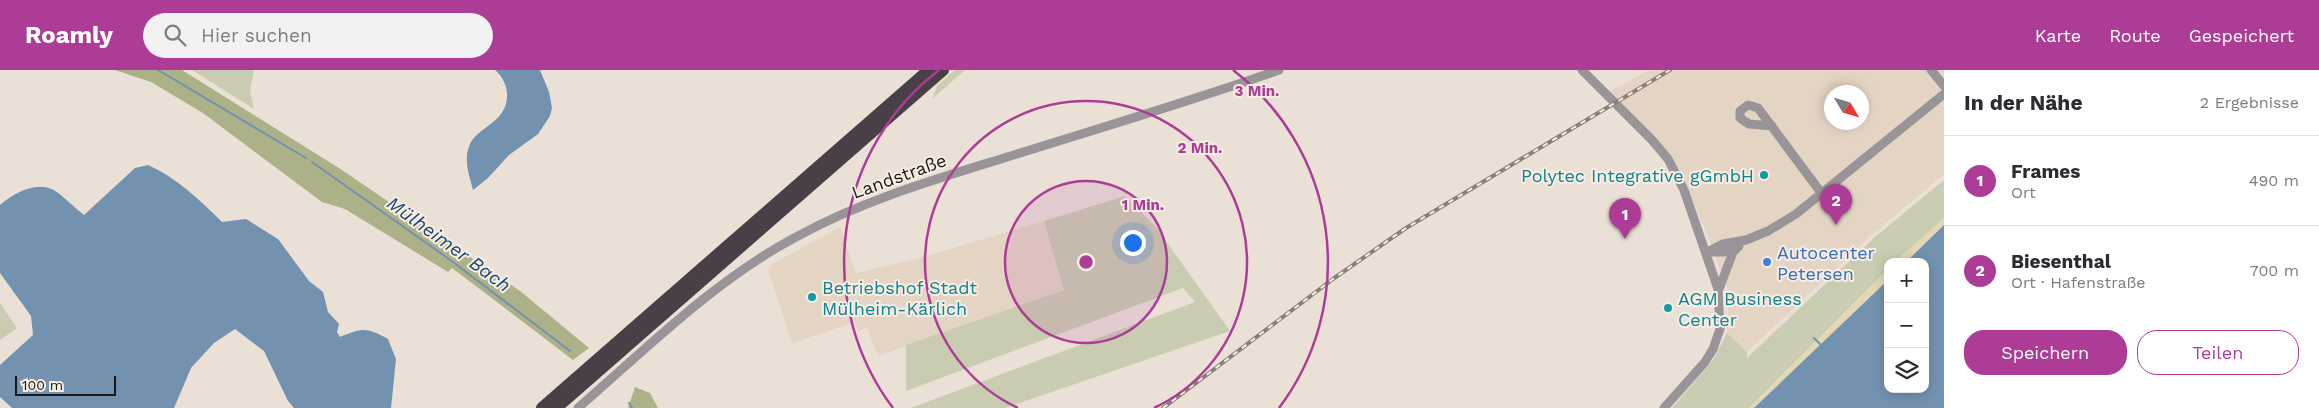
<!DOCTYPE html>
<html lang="de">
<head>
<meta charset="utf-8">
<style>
	body { margin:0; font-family:"Work Sans",sans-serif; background:#f2f2f3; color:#2b2b33 }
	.controls { position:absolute; right:15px; bottom:15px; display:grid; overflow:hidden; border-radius:10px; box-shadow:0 2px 12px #0003 }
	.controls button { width:45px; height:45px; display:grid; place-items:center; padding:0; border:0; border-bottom:1px solid #e1e1e2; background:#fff; color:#2b2b33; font:25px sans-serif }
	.compass { position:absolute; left:1824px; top:15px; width:45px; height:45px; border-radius:50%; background:#fff; box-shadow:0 2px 12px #0003; rotate:128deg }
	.scale { position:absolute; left:15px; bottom:12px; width:101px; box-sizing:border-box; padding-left:5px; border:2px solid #191613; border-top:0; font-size:14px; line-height:18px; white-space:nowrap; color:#191613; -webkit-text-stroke:4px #f7ede3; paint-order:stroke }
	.you { position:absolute; left:1132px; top:172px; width:18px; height:18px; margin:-12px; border:4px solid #fff; border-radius:50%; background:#1a73e8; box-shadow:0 0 0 8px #1a73e833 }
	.badge { display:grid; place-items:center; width:32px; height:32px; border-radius:50%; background:#ad3c97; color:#fff; font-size:16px; font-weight:700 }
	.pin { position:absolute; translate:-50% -41px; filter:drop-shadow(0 1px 2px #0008) }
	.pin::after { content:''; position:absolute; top:26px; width:18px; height:15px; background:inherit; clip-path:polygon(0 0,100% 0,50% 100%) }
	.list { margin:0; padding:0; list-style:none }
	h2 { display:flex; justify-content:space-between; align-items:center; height:65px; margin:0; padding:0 20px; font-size:21px }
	h2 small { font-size:16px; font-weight:400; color:#7c7c81 }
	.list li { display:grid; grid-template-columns:32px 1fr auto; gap:15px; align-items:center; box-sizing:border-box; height:90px; padding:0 20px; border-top:1px solid #e1e1e2 }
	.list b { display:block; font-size:19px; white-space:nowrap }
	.list p { margin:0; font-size:16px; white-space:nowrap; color:#7c7c81 }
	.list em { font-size:16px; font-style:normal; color:#7c7c81 }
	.actions { display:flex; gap:10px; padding:15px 20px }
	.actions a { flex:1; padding:11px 0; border:1px solid #ad3c97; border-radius:20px; text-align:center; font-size:18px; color:#ad3c97 }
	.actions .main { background:#ad3c97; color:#fff }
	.icon { flex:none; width:28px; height:28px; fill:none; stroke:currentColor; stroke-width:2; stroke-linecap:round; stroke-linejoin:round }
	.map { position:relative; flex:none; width:1944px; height:338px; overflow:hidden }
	header { display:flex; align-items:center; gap:30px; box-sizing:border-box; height:70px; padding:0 25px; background:#ad3c97; color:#fff }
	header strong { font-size:24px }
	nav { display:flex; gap:28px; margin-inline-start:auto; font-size:18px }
	.search { width:350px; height:45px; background:#f2f2f3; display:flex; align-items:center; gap:12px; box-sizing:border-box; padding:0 18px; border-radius:28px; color:#7c7c81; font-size:19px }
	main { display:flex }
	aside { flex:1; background:#fff }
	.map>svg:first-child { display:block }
	.built { fill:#e4d4c4; fill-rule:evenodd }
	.green { fill:#c9ccb1 }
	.forest { fill:#adb188 }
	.sand { fill:#e2d8b3 }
	.water { fill:#7392b0 }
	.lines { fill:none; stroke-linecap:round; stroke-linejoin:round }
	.stream { stroke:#7392b0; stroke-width:2 }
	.minor { stroke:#999498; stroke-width:9 }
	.highway { stroke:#493f46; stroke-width:12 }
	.rail-casing { stroke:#878079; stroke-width:4 }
	.rail { stroke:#f7ede3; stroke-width:2; stroke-dasharray:5.5; stroke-linecap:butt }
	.ring { fill:none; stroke:#ad3c97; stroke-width:2.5 }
	.culture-dot { fill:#0f9aa8; stroke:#f7ede3; stroke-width:2 }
	.shop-dot { fill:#3f7fe0; stroke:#f7ede3; stroke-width:2 }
	.labels { text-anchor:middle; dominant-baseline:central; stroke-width:4; stroke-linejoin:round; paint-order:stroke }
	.culture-label { font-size:18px; fill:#0d838f; stroke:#f7ede3; text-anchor:start }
	.street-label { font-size:18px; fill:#191613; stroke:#f7ede3 }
	.shop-label { font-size:18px; fill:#366cbe; stroke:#f7ede3; text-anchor:start }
	.water-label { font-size:19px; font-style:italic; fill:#174a72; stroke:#f7ede3 }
	.centre { fill:#ad3c97; stroke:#f7ede3; stroke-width:2.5 }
	.ring-label { font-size:15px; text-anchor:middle; font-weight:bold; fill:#ad3c97; stroke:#f7ede3; stroke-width:4; stroke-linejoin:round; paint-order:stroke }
</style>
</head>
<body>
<header>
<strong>Roamly</strong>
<div class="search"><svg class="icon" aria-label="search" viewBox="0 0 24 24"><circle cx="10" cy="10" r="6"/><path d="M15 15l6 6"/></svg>Hier suchen</div>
<nav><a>Karte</a><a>Route</a><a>Gespeichert</a></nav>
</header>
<main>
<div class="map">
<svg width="1944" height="338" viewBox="0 0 1944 338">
	<rect width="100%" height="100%" fill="#eae0d6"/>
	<path class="built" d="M1649,0h295v104l-71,60 -126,118 -20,-19 2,-40 -23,-61 -19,-46 -78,-94zM1832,22h30v30h-30z
		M1044,151l21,69 -187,66 -11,-28 -9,3 -3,-9 -63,21 -24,-73 6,-7 66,-36 16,46 60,-14z"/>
	<path class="green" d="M192,0h62l-4,21 4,18z
		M955,0h10l-33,29 6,-14z
		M1944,110v38l-49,44h-7v7l-139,139h-77l41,-48 14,-27 20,19v6l128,-121z
		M1125,126l31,31 74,104 -225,77h-94l284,-106 -12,-14 -277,103v-46l158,-55 -20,-69z
		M0,233l17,25 -17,12z"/>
	<path class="forest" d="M115,0h67l157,98 122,83 59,40 69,57 -16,12 -121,-92 -4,4 -103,-63 -23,-7 -119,-89 -52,-31z
		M635,317l15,6 8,15h-30z"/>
	<path class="sand" d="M1944,148v7l-38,37h-11z
		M1888,199v11l-134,128h-5z"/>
	<path class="water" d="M495,0h45l9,22 3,16 -2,8 -12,18 -29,21 -21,23 -15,12c-4,-16 -10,-30 -3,-46 8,-18 39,-22 37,-51 -1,-9 -5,-17 -12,-23z
		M148,95c29,13 52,35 74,57l24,-3 32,20 31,42 14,11 5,20 11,12 -2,8 3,5c23,-9 26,-10 48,2l8,20 -5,49h-97l-6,-7 -24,-50 -29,-22 -21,14 -23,25 -17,40h-162l-12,-11v-32l33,-30 -2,-19 -31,-43v-68c14,-12 38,-26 57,-13 9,7 18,16 27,23l51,-47z
		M1944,155v183h-190l134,-128v109h37v-127h-19z"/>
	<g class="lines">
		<path class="stream" d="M158,0l148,88
			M312,92l137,97 121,92
			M1814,268l7,7
			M629,333l3,5"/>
		<path class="minor" d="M1582,0l70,70 16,19 16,31 34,99 2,40 -7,20 -8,13 -41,46
			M1931,0l13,16
			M1772,56l-23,-2 -9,-6v-7l8,-6 10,3 64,86
			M1707,182l16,-8 23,-4 22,-9 28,-17 148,-120
			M1707,182h17l12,-5
			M1719,219l14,-37 6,-6
			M578,338c69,-60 137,-128 218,-171 65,-36 137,-57 208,-79 92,-29 185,-56 275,-88"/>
		<path class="highway" d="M542,338l387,-338
			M556,338l387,-338"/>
		<defs>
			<path id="rail" d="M1163,338l170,-129 73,-51 264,-158"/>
		</defs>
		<use href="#rail" class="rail-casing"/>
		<use href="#rail" class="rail"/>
	</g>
	<circle cx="1086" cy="192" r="81" fill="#ad3c97" fill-opacity=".12"/>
	<g class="ring">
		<circle cx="1086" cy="192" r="81"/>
		<path d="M1018 338A161 161 0 1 1 1154 338"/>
		<path d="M893 338A242 242 0 0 1 939 0M1233 0A242 242 0 0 1 1279 338"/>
	</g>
	<g class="culture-dot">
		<circle cx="1764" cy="105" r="5"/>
		<circle cx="812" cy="227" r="5"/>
		<circle cx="1668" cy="238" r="5"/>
	</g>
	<circle class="shop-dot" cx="1767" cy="192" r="5"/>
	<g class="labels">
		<g class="culture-label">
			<text x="1754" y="105" text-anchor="end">Polytec Integrative gGmbH</text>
			<text x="822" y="217">Betriebshof Stadt<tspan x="822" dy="21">Mülheim-Kärlich</tspan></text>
			<text x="1678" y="228">AGM Business<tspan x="1678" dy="21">Center</tspan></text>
		</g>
		<g class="street-label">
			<text transform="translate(899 106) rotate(-20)">Landstraße</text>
		</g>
		<g class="shop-label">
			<text x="1777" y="182">Autocenter<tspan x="1777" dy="21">Petersen</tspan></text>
		</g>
		<g class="water-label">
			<text transform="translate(449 174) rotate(36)">Mülheimer Bach</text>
		</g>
	</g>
	<circle cx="1086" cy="192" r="8" class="centre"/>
	<g class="ring-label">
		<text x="1257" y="26">3 Min.</text>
		<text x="1200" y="83">2 Min.</text>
		<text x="1143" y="140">1 Min.</text>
	</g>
</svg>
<div class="controls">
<button>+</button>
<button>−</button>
<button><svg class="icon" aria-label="layers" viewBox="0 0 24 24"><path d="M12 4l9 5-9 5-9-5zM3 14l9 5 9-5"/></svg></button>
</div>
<svg class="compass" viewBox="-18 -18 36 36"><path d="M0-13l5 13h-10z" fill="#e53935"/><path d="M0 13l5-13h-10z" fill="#7c7c81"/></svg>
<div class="scale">100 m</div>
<div class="you"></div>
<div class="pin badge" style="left:1625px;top:169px">1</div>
<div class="pin badge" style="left:1836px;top:155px">2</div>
</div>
<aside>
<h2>In der Nähe<small>2 Ergebnisse</small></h2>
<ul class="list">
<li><span class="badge">1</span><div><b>Frames</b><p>Ort</p></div><em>490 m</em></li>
<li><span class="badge">2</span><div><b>Biesenthal</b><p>Ort · Hafenstraße</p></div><em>700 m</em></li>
</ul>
<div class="actions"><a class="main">Speichern</a><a>Teilen</a></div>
</aside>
</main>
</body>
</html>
